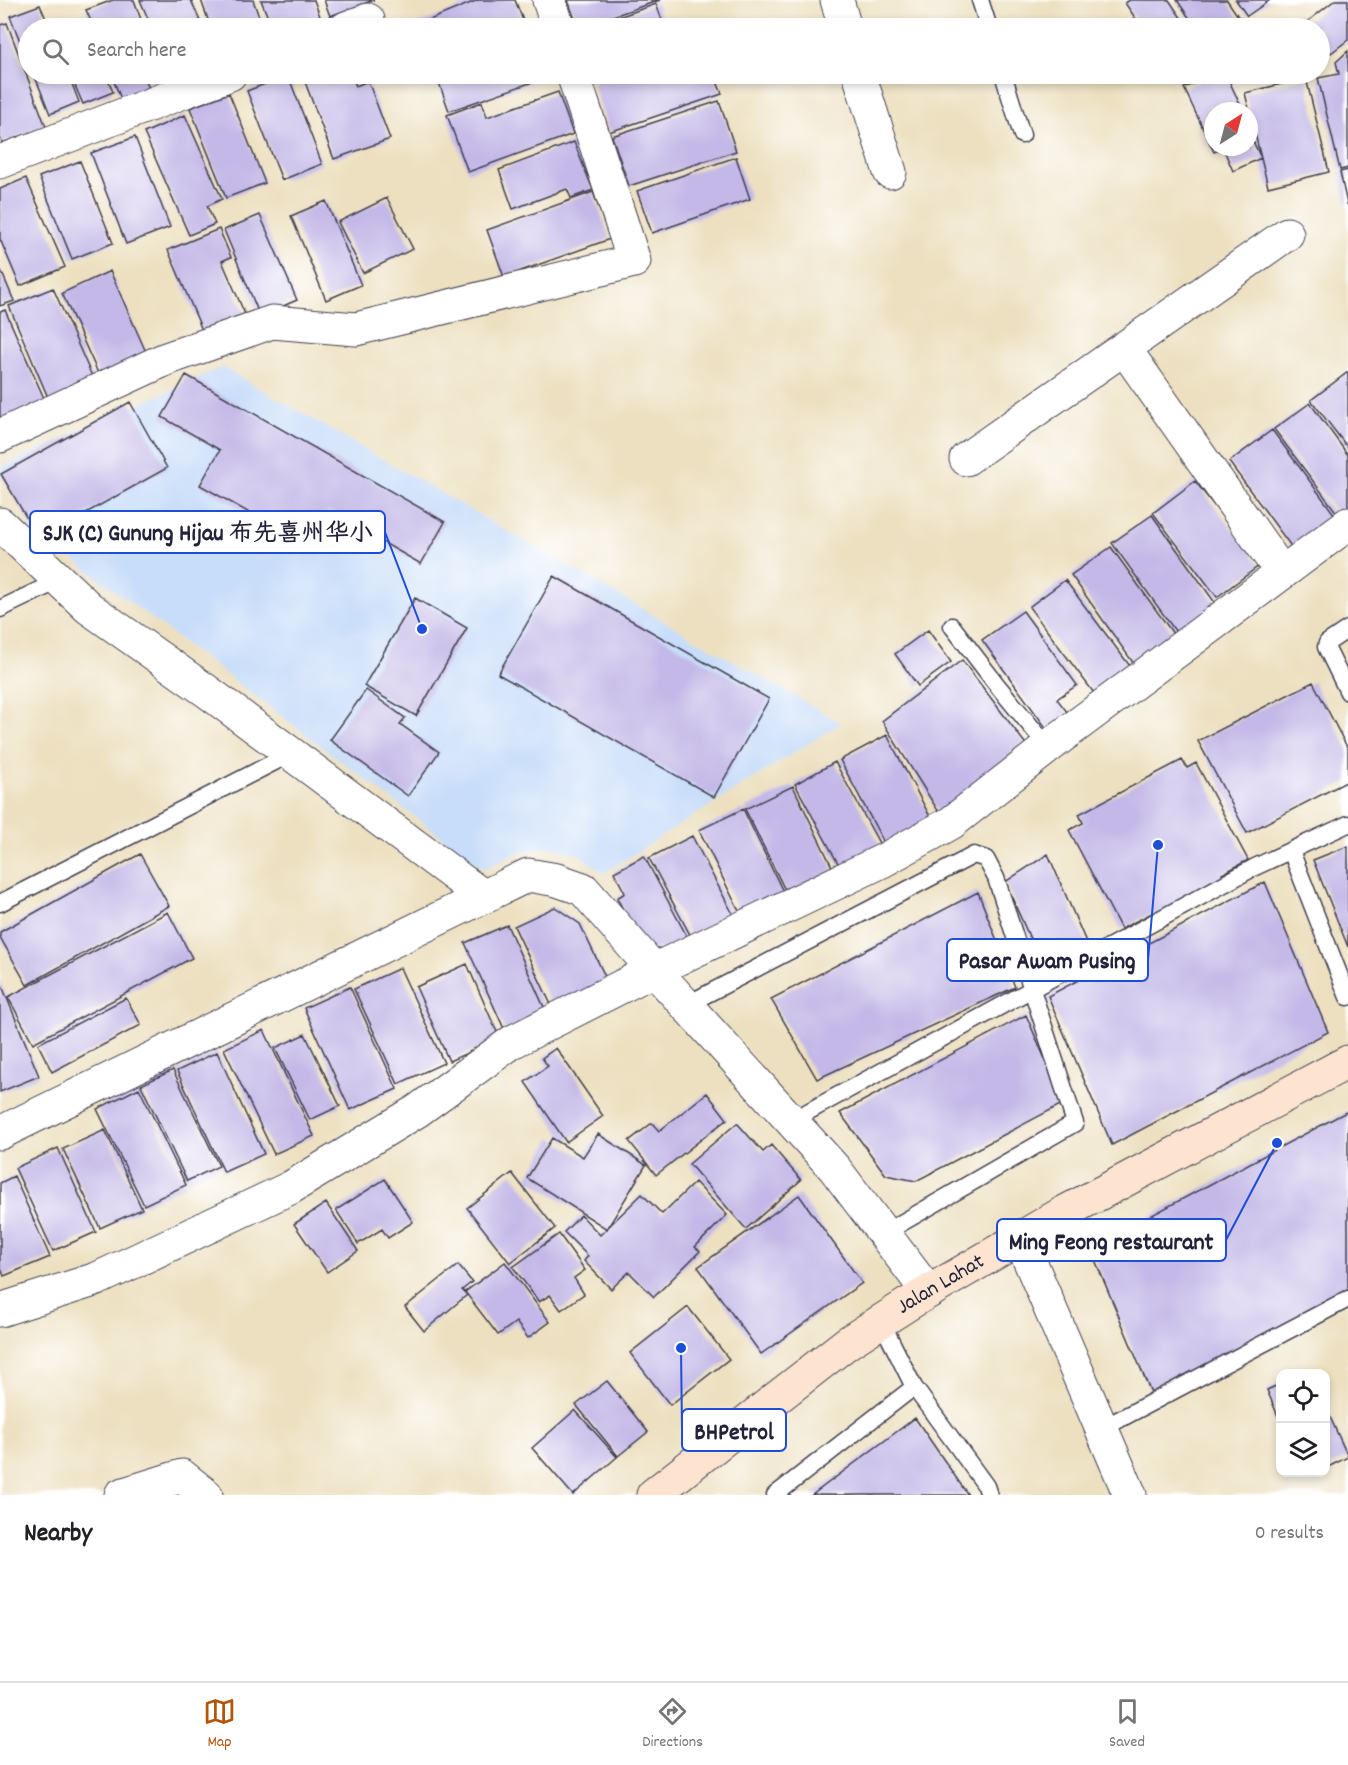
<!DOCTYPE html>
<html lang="en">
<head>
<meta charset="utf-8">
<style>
	body { margin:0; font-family:Dekko,"LXGW WenKai TC",sans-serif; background:#f2f2f2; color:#202124 }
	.controls { position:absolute; right:18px; bottom:18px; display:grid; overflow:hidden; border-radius:12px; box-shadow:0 3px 9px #0003 }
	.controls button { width:54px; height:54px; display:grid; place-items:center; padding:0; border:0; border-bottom:2px solid #e0e0e0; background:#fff; color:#202124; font:30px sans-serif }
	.compass { position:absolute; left:1204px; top:102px; width:54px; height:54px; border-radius:50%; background:#fff; box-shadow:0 3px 9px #0003; rotate:36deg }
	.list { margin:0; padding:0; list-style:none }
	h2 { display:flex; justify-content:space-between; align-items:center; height:78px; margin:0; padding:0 24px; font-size:26px }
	h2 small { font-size:20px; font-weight:400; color:#757577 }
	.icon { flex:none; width:33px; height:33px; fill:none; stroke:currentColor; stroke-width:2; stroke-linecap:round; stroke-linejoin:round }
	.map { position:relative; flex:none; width:1348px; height:1495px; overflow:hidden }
	.search { position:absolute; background:#fff; box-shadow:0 3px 9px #0003; left:18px; right:18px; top:18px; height:66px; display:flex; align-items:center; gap:15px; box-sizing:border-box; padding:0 21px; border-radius:33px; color:#757577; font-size:22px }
	.sheet { height:186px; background:#fff }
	nav { display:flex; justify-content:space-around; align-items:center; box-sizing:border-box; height:84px; border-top:2px solid #e0e0e0; background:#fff; font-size:16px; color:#757577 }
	nav a { display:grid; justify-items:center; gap:3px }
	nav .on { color:#b45309 }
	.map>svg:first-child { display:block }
	.built { fill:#c8ddf9 }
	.building { fill:#c3b8e7 }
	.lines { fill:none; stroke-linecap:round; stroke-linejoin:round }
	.service-casing { stroke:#403e4f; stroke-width:19 }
	.minor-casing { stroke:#403e4f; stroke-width:35 }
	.secondary-casing { stroke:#403e4f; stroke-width:35 }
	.service { stroke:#fff; stroke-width:16 }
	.minor { stroke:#fff; stroke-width:33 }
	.secondary { stroke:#fde4d0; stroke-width:33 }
	.labels { text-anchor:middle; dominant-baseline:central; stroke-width:5; stroke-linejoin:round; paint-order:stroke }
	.street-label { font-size:22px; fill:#22223b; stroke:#fff }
	.leader { fill:none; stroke:#1d4ed8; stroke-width:2 }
	.callout-dot { fill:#1d4ed8; stroke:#fff; stroke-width:2 }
	.callout { fill:#fff; stroke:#1d4ed8; stroke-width:2 }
	.callout-label { font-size:24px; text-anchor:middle; font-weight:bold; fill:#22223b }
</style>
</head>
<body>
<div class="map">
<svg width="1348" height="1495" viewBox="0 0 1348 1495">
	<rect width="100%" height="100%" fill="#fff"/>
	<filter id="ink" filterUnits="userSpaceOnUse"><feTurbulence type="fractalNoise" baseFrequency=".0167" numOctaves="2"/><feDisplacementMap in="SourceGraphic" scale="12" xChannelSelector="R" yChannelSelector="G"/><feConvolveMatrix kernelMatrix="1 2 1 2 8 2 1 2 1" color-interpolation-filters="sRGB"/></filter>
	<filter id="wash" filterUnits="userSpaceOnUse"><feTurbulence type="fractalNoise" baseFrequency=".008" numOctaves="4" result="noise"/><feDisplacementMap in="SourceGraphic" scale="24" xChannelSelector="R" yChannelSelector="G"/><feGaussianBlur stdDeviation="1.35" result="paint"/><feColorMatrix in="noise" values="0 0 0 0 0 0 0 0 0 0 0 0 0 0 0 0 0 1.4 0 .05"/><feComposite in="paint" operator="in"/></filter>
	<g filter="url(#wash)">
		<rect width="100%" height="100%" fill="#ede0c0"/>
		<path class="built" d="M222,367l619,356 -237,150 -26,-19 -29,-7 -31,5 -34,17 -443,-334 -41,-62v-5z"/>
		<g id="blocks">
			<path class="building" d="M113,0h21l10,28h-50l-8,-18z
				M140,0h51l12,28h-51z
				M201,0h52l10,28h-52z
				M261,0h53l8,22 -17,6h-33z
				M324,0h50l-44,16z
				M478,0h37l11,28h-107l-2,-3z
				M568,0h92l-82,28z
				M1130,0h39l19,28h-46l-17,-25z
				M1177,0h50l19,28h-50z
				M1236,0h34l-23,16z
				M1335,0h13v40l-17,13 -11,-15v-10h-8l-5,-6z
				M656,4l9,24h-78z
				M40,5l10,23h-22v33l-18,-45z
				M85,20l3,8h-25z
				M7,23l39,104 -44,16 -2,-6v-112z
				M1348,51v117l-8,2 -22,-92 21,-4 -3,-12z
				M34,74h34l11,28 -29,12z
				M70,74h36l7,18 -30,12z
				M111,74h32l6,14 -28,11z
				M302,74h49l5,12 12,-5 22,58 -56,20z
				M436,74h120l-107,37z
				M616,74h98l8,20 -113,38 -17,-50z
				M1216,74h10l17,37h-30v36h36v-14l12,25 -28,13 -10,-23 -9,4 -30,-64z
				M288,75l34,89 -40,16 -35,-89z
				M1306,78l23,94 -61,15 -23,-94z
				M558,92l15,42 -105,38 -21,-57 35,-13 5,15z
				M229,93l36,90 -39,15 -36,-90z
				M719,101l17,50 -107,35 -17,-50z
				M185,115l37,84 -15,7 8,18 -26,11 -45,-102z
				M135,137l35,90 -44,17 -35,-91z
				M574,142l19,48 -22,8 -4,-9 -54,20 -14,-39z
				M736,157l14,42 -98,34 -15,-42z
				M80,161l33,82 -41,16 -33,-82z
				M1348,170v33l-1,1 -7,-32z
				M26,178l39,89 -45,19 -20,-47v-50z
				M593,192l17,47 -106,38 -17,-47z
				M387,198l26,51 -50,24 -25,-51z
				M326,201l35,84 -35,15 -35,-84z
				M260,215l37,85 -37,16 -36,-86z
				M219,229l12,28 -9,4 25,58 -42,18 -37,-87z
				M0,268l14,33 -14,5z
				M110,271l40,90 -48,21 -40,-89z
				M53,288l42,95 -45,19 -41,-96z
				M5,310l42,95 -47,20v-113z
				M1348,372v76l-37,-48z
				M186,375l259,147 -24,42 -93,-53 -20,35 -108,-61 20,-35 -58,-33z
				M130,402l37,66 -128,71 -38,-65z
				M1310,403l38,52v62l-5,4 -69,-92z
				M1272,430l71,96 -44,31 -70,-95z
				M1195,481l65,84 -43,32 -64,-84z
				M1152,515l69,96 -40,28 -69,-96z
				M1111,547l63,88 -40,29 -63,-89z
				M554,576l215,123 -55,98 -216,-123z
				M1065,580l65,86 -36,27 -65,-86z
				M415,598l52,30 -51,88 -52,-30z
				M1023,611l54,74 -20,14 11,14 -21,16 -65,-89z
				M928,630l23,32 -33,24 -23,-32z
				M962,660l66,87 -88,67 -58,-93z
				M1313,682l35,67v32l-101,52 -49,-92z
				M366,690l39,28 -5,6 39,28 -31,44 -78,-56z
				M887,735l49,93 -47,24 -49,-92z
				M1182,760l5,8 9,-5 52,97 -26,14 4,7 -71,37 -3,-5 -31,16 -52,-99 14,-7 -4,-9z
				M835,762l51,94 -40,22 -51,-94z
				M793,786l42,87 -47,23 -43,-87z
				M743,809l45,93 -43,21 -46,-93z
				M692,836l45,86 -42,22 -46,-86z
				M1348,846v101l-35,-87z
				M140,854l29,52 -142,79 -27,-48v-5z
				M1048,854l41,95 -45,21 -39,-88z
				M644,856l48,90 -27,14 -6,-12 -12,6 -30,-56 8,-5 -11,-21z
				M1265,882l63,150 -216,113 -64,-149z
				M978,892l37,95 -198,92 -46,-80z
				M555,907l25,17 30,63 -55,26 -41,-87z
				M168,912l24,46 -159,85 -25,-46z
				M507,925l40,89 -41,19 -41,-90z
				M467,964l33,75 -51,22 -33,-74z
				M400,968l44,95 -46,21 -44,-95z
				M0,981l39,95 -39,16z
				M350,987l47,102 -47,21 -46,-102z
				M126,998l15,27 -89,47 -14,-28z
				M1026,1015l38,88 -148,78 -30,-6 -46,-62z
				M264,1030l50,106 -40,18 -50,-105z
				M305,1034l35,72 -30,14 -35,-72z
				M556,1048l47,68 -37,26 -41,-60 23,-16 -6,-8z
				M217,1052l47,102 -40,18 -47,-101z
				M173,1070l46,96 -32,15 -46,-96z
				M139,1088l47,97 -42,20 -47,-96z
				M707,1093l20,26 -71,56 -27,-34 23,-18 7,8z
				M1348,1111v184l-194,105 -64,-152z
				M737,1123l26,29 8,-7 30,35 -55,49 -57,-65z
				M105,1130l37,79 -42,19 -37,-79z
				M598,1134l48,31 -39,64 -80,-51 25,-40 31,19z
				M58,1148l38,84 -43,19 -38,-83z
				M512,1173l43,55 -45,35 -43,-55z
				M14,1176l36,81 -46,19 -4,-10v-83z
				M385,1179l28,43 -25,16 -6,-9 -24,15 -22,-34z
				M695,1182l32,33 -32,32 5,4 -46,46 -25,-25 -18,17 -27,-28 4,-5 -24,-24 17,-17 19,20 42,-41 20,20z
				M799,1195l63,88 -101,71 -63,-87z
				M326,1203l32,48 -31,21 -33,-48z
				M559,1234l26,36 -11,8 10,16 -23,16 -11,-15 -11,7 -26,-35z
				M505,1262l45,60 -22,16 -12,-16 -18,13 -33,-43z
				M458,1265l14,17 -10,8 5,5 -43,36 -19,-24z
				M688,1307l41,52 -59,46 -40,-52z
				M607,1381l41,51 -30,24 -42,-51z
				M1280,1384v37l-13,-31z
				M1326,1408l22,49 -22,11z
				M575,1410l42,47 -44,38 -41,-47z
				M915,1418l53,77h-156z"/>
		</g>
	</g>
	<g filter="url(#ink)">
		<use href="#blocks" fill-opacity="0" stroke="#403e4f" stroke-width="1.5"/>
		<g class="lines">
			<defs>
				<path id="service" d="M980,0l9,28
					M1003,74l19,61
					M0,609l60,-29
					M952,626l45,59 51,62
					M1348,629l-21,14 -1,4 22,45
					M1291,851l57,146
					M0,903l290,-149
					M686,1005l288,-150 12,4 10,19 79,245 -191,110
					M791,1121l464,-254 93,-43
					M914,1387l72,99 3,9
					M1101,1429l247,-130
					M775,1495l139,-108 -33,-66"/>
				<path id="minor" d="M549,0l9,28
					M837,0l8,28
					M346,28l22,-8
					M859,74l31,98
					M0,162l230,-88
					M1124,348l158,225
					M0,436l166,-77 106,-37 84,7 278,-68 -61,-187
					M966,459l321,-225
					M0,524l89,84 119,84 276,205
					M0,1133l528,-258 29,5 26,9 71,81 181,199 93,123
					M1020,1238l110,257
					M0,1310l97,-31 193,-91 127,-77 95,-69 142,-72 228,-109 69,-38 110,-86 287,-213
					M121,1495l61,-19 24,19"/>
				<g id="secondary">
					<path id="s1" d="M653,1495l194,-152 61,-39 155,-91 285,-151"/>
				</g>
			</defs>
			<use href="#service" class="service-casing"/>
			<use href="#minor" class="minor-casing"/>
			<use href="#secondary" class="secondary-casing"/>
			<use href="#service" class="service"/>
			<use href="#minor" class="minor"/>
			<use href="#secondary" class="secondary"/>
		</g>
	</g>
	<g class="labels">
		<g class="street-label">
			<text stroke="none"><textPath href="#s1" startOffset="357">Jalan Lahat</textPath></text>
		</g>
	</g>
	<path class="leader" d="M422 629L385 532M1158 845L1148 960M1277 1143L1226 1240M681 1348L682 1430"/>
	<g class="callout-dot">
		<circle cx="422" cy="629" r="6"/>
		<circle cx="1158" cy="845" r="6"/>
		<circle cx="1277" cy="1143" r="6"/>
		<circle cx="681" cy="1348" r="6"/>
	</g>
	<g class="callout">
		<rect x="30" y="511" width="355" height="42" rx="6"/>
		<rect x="947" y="939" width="201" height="42" rx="6"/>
		<rect x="997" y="1219" width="229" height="42" rx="6"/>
		<rect x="682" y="1409" width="104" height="42" rx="6"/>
	</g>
	<g class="callout-label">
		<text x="208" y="540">SJK (C) Gunung Hijau 布先喜州华小</text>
		<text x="1047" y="968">Pasar Awam Pusing</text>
		<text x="1111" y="1249">Ming Feong restaurant</text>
		<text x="734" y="1439">BHPetrol</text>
	</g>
</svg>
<div class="controls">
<button><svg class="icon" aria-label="locate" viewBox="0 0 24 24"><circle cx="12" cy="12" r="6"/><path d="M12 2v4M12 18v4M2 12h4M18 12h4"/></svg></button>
<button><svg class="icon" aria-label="layers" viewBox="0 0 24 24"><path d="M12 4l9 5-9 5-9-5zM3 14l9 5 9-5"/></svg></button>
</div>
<svg class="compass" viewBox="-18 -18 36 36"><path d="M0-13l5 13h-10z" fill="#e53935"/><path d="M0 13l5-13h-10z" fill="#757577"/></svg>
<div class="search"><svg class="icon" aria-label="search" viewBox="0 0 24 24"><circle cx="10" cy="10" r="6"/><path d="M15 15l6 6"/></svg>Search here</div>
</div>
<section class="sheet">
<h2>Nearby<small>0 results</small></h2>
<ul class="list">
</ul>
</section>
<nav>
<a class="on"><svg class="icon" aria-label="map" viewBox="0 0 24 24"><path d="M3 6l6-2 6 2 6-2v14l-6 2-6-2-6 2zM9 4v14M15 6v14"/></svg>Map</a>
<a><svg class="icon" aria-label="directions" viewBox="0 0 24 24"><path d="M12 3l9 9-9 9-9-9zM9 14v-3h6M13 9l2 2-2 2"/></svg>Directions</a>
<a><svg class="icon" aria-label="saved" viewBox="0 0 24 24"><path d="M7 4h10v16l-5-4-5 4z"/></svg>Saved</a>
</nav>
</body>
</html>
